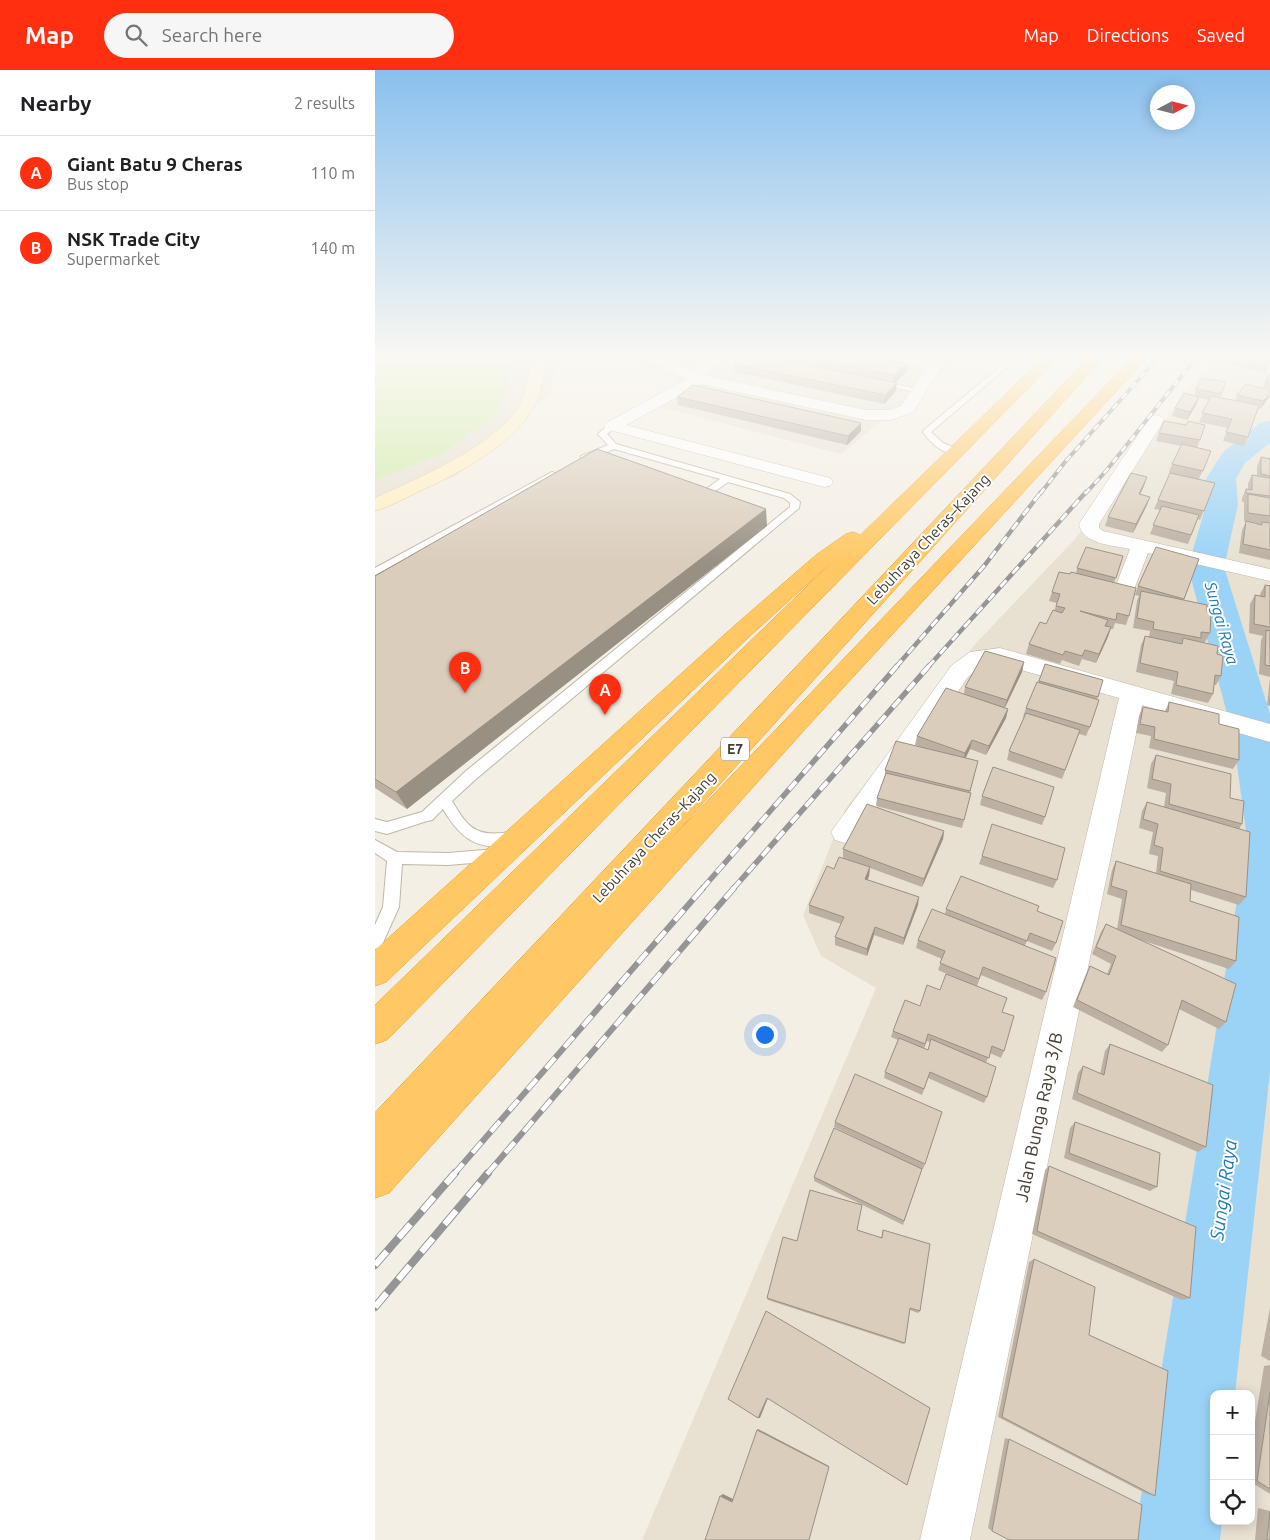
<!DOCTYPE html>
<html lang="en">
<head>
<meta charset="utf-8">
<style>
	body { margin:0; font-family:Ubuntu,sans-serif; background:#f6f6f6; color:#202124 }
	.controls { position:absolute; right:15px; bottom:15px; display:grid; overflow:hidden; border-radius:10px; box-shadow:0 2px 12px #0003 }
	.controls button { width:45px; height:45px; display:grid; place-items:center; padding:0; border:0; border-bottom:1px solid #e0e0e0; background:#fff; color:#202124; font:25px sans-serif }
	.compass { position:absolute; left:775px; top:15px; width:45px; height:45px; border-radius:50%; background:#fff; box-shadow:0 2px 12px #0003; rotate:83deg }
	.you { position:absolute; left:389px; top:964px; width:18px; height:18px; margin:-12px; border:4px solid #fff; border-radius:50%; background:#1a73e8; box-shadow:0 0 0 8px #1a73e833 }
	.badge { display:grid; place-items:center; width:32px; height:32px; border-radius:50%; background:#ff2f10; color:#fff; font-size:16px; font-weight:700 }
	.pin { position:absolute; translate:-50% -41px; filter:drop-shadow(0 1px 2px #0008) }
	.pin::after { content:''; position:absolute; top:26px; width:18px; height:15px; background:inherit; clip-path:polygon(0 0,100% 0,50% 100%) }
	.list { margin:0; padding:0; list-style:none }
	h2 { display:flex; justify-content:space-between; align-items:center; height:65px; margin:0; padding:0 20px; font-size:21px }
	h2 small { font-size:16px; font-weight:400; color:#757577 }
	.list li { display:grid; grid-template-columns:32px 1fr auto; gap:15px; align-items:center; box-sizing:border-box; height:75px; padding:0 20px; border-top:1px solid #e0e0e0 }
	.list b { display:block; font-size:19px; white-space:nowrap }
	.list p { margin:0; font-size:16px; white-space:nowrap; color:#757577 }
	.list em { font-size:16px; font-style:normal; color:#757577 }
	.icon { flex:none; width:28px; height:28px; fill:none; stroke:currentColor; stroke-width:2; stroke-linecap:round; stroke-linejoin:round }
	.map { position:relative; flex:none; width:895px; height:1470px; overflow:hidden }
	header { display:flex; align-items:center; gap:30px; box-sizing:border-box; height:70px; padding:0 25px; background:#ff2f10; color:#fff }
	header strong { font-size:24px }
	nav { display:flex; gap:28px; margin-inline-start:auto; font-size:18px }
	.search { width:350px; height:45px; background:#f6f6f6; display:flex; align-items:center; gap:12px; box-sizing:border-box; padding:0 18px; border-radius:28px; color:#757577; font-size:19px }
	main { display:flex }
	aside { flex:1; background:#fff }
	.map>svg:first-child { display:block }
	.residential { fill:#e8e1d2; fill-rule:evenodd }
	.green { fill:#d0eca9 }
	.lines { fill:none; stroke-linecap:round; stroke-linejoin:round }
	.river { fill:#9bd3f7; fill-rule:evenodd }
	.lane-casing { stroke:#c0b7a6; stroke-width:2 }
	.street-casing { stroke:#c0b7a6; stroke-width:1 }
	.secondary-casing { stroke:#d8c390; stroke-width:1 }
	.highway-casing { stroke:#eb9f27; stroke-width:1 }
	.lane { fill:#fff; fill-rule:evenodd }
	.street { fill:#fff; fill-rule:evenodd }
	.secondary { fill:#ffefc3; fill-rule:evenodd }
	.highway { fill:#ffc864; fill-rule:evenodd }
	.rail-far4-casing { stroke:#959595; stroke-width:4 }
	.rail-far3-casing { stroke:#959595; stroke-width:4.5 }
	.rail-far2-casing { stroke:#959595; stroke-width:5.5 }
	.rail-far1-casing { stroke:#959595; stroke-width:6 }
	.rail-casing { stroke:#959595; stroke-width:8 }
	.rail-far4 { stroke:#fff; stroke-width:2.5; stroke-dasharray:7; stroke-linecap:butt }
	.rail-far3 { stroke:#fff; stroke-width:3; stroke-dasharray:9; stroke-linecap:butt }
	.rail-far2 { stroke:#fff; stroke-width:4; stroke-dasharray:11; stroke-linecap:butt }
	.rail-far1 { stroke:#fff; stroke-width:4.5; stroke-dasharray:14; stroke-linecap:butt }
	.rail { stroke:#fff; stroke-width:6; stroke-dasharray:18; stroke-linecap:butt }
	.wall { fill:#bbb0a2; fill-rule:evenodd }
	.shaded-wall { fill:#999084 }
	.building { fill:#dacdbc; stroke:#999084 }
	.labels { text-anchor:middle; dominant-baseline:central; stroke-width:4; stroke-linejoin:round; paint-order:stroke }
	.shield { fill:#fff; stroke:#7e7971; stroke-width:1 }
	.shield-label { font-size:14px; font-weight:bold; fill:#473f34 }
	.street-label { font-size:15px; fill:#473f34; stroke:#fff }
	.water-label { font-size:16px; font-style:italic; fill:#227ab3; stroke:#fff }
	.near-street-label { font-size:18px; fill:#473f34; stroke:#fff }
	.near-water-label { font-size:19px; font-style:italic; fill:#227ab3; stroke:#fff }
</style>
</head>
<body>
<header>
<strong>Map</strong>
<div class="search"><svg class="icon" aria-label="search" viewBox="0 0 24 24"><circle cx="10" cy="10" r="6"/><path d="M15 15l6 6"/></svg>Search here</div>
<nav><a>Map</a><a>Directions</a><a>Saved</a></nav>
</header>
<main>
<aside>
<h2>Nearby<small>2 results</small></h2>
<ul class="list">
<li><span class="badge">A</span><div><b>Giant Batu 9 Cheras</b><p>Bus stop</p></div><em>110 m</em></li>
<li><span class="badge">B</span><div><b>NSK Trade City</b><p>Supermarket</p></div><em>140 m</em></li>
</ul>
</aside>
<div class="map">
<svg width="895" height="1470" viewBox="0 0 895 1470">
	<rect width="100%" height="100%" fill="#f4efe5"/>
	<path class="residential" d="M0,288h182l-7,36 -93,81 -82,35z
		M254,288h322l-2,8 -108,88 -192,-50 30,-22z
		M837,288h58v1182h-628l234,-552 -55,-32 -18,-41 42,-106 131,-166 99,-104zM839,1324h37v127h-37z"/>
	<path class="green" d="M0,288h137l-7,34 -12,24 -49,37 -69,27z"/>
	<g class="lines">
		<path class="river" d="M895,351v22l-25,20 -9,16 2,26 -14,62 46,147v357l-35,323h-21v127h8l-2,19h-86l113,-702 -14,-102 -45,-169 18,-62v-26l17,-27 37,-29z"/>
		<defs>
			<path id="lane" d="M635,288h8l-87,74 12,11 17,7v4c-15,2 -29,-10 -37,-22l1,-2z
				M500,310l44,9 4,2 -4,2 -41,-9h-3z
				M234,354l7,2 -9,8 9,10 174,50 10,8 -1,6 -323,271 -24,22c14,23 21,35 50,32 7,-1 13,-2 20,0l2,4 -2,4c-39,13 -59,2 -79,-32l-11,11 -5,1 -40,13 -12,-3v-12l12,3 35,-10 44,-41 324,-264v-4l-6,-5 -56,-16 -28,20h-6v-4l26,-19 -106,-30 -27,11h-6v-4l27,-11 -10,-11z
				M177,402l3,1v4l-180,98v-7z
				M0,770l22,12 51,1 48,-4 5,2 2,4 -2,4 -5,2 -48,4 -46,-1 -3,43 -18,40 -6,2v-24l8,-18 4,-46 -12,-8z"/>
			<path id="street" d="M272,288h19l25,12 20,-12h17l-25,17 163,35h23l12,-4 26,-38 -31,-7 -2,-3h51l-2,7 -30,47 -22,8h-25l-165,-36 -75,41 204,53 3,4 -3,4 -6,1 -218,-58 -2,-3 2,-3 81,-44 -38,-18z
				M781,345l6,2 2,3 -65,104v4l4,3 167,38v12l-122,-28 -15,39 -7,2 -7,-2 -4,-4 15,-39c-17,-4 -47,-4 -51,-25l71,-107z
				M625,578l270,76v18l-128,-37 -172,835h-50l199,-842 -119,-34h-16l-16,13 -113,163 -10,3 -10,-3 -4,-8 121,-167 18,-13z"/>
			<path id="secondary" d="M157,288h14c-3,17 -4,37 -14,52 -25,40 -76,64 -118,84 -13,6 -25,13 -39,17v-13c42,-19 120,-52 144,-92 8,-14 10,-32 13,-48z"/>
			<path id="highway" d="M668,288h15l-671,682 -12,4v-39l458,-444 -83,75 -364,346 -11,4v-36l359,-324 82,-71 30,-21 7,-2 7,3z
				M713,288h15l-436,485 465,-485h15l-340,369 -418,466 -14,5v-85z"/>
		</defs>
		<use href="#lane" class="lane-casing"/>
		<use href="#street" class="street-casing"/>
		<use href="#secondary" class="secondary-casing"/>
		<use href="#highway" class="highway-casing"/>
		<use href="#lane" class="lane"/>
		<use href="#street" class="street"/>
		<use href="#secondary" class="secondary"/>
		<use href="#highway" class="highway"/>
		<defs>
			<path id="rail-far4" d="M665,424l25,-32 93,-104
				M710,424l21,-23 90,-113"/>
			<path id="rail-far3" d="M521,597l88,-101 57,-74
				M553,597l158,-175"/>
			<path id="rail-far2" d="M327,819l195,-223
				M358,819l196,-223"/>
			<path id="rail-far1" d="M79,1104l249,-286
				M112,1104l247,-286"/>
			<path id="rail" d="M0,1195l80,-92
				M0,1237l113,-134"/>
		</defs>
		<use href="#rail-far4" class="rail-far4-casing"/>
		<use href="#rail-far3" class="rail-far3-casing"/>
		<use href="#rail-far2" class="rail-far2-casing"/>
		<use href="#rail-far1" class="rail-far1-casing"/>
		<use href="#rail" class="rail-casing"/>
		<use href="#rail-far4" class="rail-far4"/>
		<use href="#rail-far3" class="rail-far3"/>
		<use href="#rail-far2" class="rail-far2"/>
		<use href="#rail-far1" class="rail-far1"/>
		<use href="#rail" class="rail"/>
	</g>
	<path class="wall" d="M402,288h100l30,6 -1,8 -11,11 1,8 -12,13 -149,-32 -1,-8 85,3z
		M611,288h11l-1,2z
		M846,288h49l-7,14 -43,-10z
		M895,304v15l-7,-2 3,-8z
		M851,312l-6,16 15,3 2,-6 31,4 -8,10h-2l-14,37 -21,-5 5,-13 -29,-6 10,-22 -10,-2 -3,7 -9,15 -15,-4 3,-8 19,-12 2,-7z
		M302,327l184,26v8l-14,14 -169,-40z
		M811,355h19l-8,23 14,3 -12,28 16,4 -15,37 -2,-1 -10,25 -38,-10 10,-24 -6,-1 16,-36 -1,-1 3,-8 9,-18 -25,-5 3,-8z
		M886,387l9,2v101l-31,-7 3,-23 4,-8 -2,-1v-19h-2v-4l4,-9h2v-6l4,-8 5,1v-10z
		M769,416l-4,8 10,3 -3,8 -14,28 -28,-7 3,-9z
		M392,456l-360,283 -32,-21v-212z
		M748,486l-9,27 15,33 -3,9 -11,-2 -2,6h-2l-15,34 -14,-4 -3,7 -17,-6 -2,4 -34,-10 3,-10 17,-20 8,-13 3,-8 -8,-2 3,-9 18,-18h6l1,-6z
		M824,489l-15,41 23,12 3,21 -5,9h-6l18,12 4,22 -5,9h-2l-1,9 -5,9 -37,-9 3,-13 -38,-9 5,-27 4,-9 4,1 1,-6 -17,-3 4,-27 2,-5 -4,-1 3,-9z
		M890,515l5,1v91l-11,-3 2,-34 2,-4 -14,-3 1,-29 5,-9 5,1v-2z
		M649,592l-2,10 -17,36 3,1 -2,9 -20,37 -16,-6 -4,9 12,3 -8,32h1l-9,35 -86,-22 1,-8 8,-22v-6l39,-22 -9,-3 2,-9 47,-42 1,-7z
		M670,594l58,16 -6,19 -7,28 -4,9 -7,-2 -17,45 -55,-19 2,-9 15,-34h-1l3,-9 12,-26z
		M895,608v28l-3,-1z
		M794,632l50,22 20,36 -6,9 -84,-21 2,-12 -15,-3 3,-17 4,-9 22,4z
		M781,685l74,43 12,26 -3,5 7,68 -7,8 -48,-15 -1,11 46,60 -7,8 -88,-29 85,82 -7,7 -40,-20 -11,36 -6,7 -89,-45 13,-33 4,-8 17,8 4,-10 -19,-10 9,-22 5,-8 11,5 5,-30 -15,-5 5,-24 4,-9 40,12 2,-17 -9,-2 4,-22 -14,-4 3,-17 5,-9 17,5 2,-14 -19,-5 4,-24z
		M607,726l63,21 -3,8 -62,-20z
		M569,761l-1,8 -21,48 -52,-19 -1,8 -1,4 50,25 -15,40 -29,-10 -7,21 -32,-11v-8l6,-13 -32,-11v-8l25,-36 25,-5 -16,-6v-9z
		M607,786l75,24 -4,8 -74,-24z
		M571,839l91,2 19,32 -4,8 -25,-10 -2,4 21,47 -4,8 -61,-25 -4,11 25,26 2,39 -3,7 -11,-5 -4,10 1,34 -3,6 -56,-25 -6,17 -38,-17 1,-6 13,-32 -7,-3 2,-6 27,-25 20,-16 23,-9 -25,-11 4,-11 -26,-11 2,-8 27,-26zM552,971l3,1 -2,8 -4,-1z
		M735,974l96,103 -8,5 -126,-53 6,-26 5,-7 17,8 5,-23z
		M460,1052l90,42 -2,5h-1l-19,56 -89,-44v-4l105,-9 -85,-41z
		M700,1052l82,65 -7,4 -86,-33 6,-30z
		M674,1096l141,132 -8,2 -150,-66 13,-64z
		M482,1160l24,8 2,-8 37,81 -2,2 -8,-3 -5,33 -2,1 -135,-44 -1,-2 30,-57z
		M659,1189l55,76 66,161 -8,-2 -149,-77 31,-155z
		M895,1238v53l-9,-5z
		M895,1295v129l-19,-12v-36l13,-80z
		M630,1368l4,1 -17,92 -4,-3z
		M883,1438l12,3v29h-15z"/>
	<path class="shaded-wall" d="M895,289v4l-7,9 3,-8z
		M532,294l-1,8 -12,12v-9z
		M522,313l-1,8 -12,13 1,-9z
		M895,323l-2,6 -8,10 3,-8z
		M824,327l-3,8 -9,15 3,-8z
		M486,353v8l-14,14 1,-9z
		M772,407l-3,9 -8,17 3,-9z
		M775,427l-3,8 -14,28 3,-9z
		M391,439l1,17 -360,283 -11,-17z
		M736,557l-3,10 -12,26 3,-9z
		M649,592l-2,10 -18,37 3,-9z
		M633,639l-2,9 -20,37 3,-9z
		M597,670l-2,9 -7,13 2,-9z
		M569,761l-1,8 -21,48 2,-8z
		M495,797l-1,9 -5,11 1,-8z
		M544,827l-1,8 -15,40 1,-7z
		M500,857l-1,8 -7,21v-7z
		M392,1328h1l-8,20h-2z
		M383,1359l71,37v1l-72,-37z
		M348,1424l12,6 -3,2 -12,-6z"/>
	<path class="building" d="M368,288h31l123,25 -12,12 -151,-31z
		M438,288h64l30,6 -13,11z
		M867,288h28v1l-4,5z
		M895,304v6l-4,-1z
		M827,308l24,4 -5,12 -25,-5z
		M871,314l24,6v3l-7,8 -26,-6z
		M318,315l168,38 -13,13 -171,-39z
		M809,323l15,4 -9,15 -15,-4z
		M836,326l48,9 -11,32 -22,-5 6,-13 -30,-6z
		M789,351l22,4 2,-4 17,4 -5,15 -41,-7z
		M807,374l29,7 -8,20 -31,-7z
		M222,379l169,60 -370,283 -21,-13v-203z
		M886,387l9,2v17l-9,-2z
		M756,403l16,4 -8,17 11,3 -14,27 -28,-7z
		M795,403l45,10 -11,28 -46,-11z
		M877,405l18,3v18l-24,-3v-4l6,1z
		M873,424l22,4v18l-22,-3z
		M787,436l37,9 -8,20 -38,-10z
		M871,451l16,4v-3l8,1v27l-27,-6z
		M711,477l37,9 -7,22 -39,-10z
		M781,477l43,12 -15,40 -46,-13z
		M684,502l11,2 1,-2 65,16 -7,28 -12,-3 -1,7 -36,-9 28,9 -3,6 6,1 -12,27 -14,-4 -3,6 -17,-5 -2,4 -34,-11 11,-22 6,2 7,-14 9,3 3,-5 -9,-2 4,-12 -8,-2z
		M890,515l5,1v41l-16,-3 1,-29 10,2z
		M766,521l66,14v7h4l-1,21 -9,-1v6l-48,-9 1,-7 -17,-4z
		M891,560l4,1v35l-5,-1z
		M770,566l37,8 1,-6 35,8 -1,8 6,2 -2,20 -6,-1 -2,19 -37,-9 2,-13 -38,-9z
		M610,581l39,11 -17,38 -42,-13z
		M670,594l58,16 -5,17 -59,-16z
		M662,612l62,18 -9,27 -64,-19z
		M571,618l62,21 -19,37 -17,-6 -7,13 -48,-17z
		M794,632l50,12v10l20,5v31l-85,-21 1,-12 -15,-3 3,-17 25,5z
		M651,643l54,17 -15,40 -56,-19z
		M521,671l82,20 -8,30 -85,-21z
		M781,685l75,19 -1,24 14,3 -2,23 -73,-20 2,-20 -19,-5z
		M618,697l61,20 -9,30 -63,-21z
		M511,703l85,20 -7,27 -87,-22z
		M772,732l103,30 -4,65 -86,-26 3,-23 -9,-3 4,-21 -15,-5z
		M492,734l77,27 -20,48 -81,-30z
		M617,754l73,24 -8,32 -75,-24z
		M464,787l31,10 -5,12 54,18 -15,41 -29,-11 -8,22 -32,-12 9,-20 -35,-12 18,-39 7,3z
		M741,791l75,23 -1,17 49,16 -3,44 -115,-36 6,-34 -16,-5z
		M586,806l78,30 -2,5 26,10 -7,22 -26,-10 -3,8 -81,-32z
		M557,839l124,49 -10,34 -63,-25 -4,12 -39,-16 5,-12 -27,-11z
		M731,854l130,60 -10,38 -44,-22 -14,45 -91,-45 13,-34 19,9 7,-19 -20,-9z
		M571,904l61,24 -5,14 12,4 -10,35 -12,-5 -3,12 -61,-24 -3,10 -32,-13 12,-31 15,6 7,-21 13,5z
		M524,968l29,12 3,-11 65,28 -9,30 -57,-25 -6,17 -39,-17z
		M735,974l103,41 -7,62 -129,-54 6,-27 21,9z
		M480,1004l87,38 -17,52 -90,-42z
		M700,1052l85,31 -3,34 -88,-34z
		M459,1058l88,41 -18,52 -90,-44z
		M674,1096l147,61 -6,71 -153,-67z
		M435,1120l52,15 -5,25 25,8 1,-8 47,14 -10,67 -10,-3 -5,35 -138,-45 16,-61 14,4z
		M659,1189l61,28 -6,48 79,36 -13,125 -153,-79z
		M391,1241l164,97 -23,77 -140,-87 -9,20 -30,-19z
		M895,1322v97l-13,-8z
		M382,1360l72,37 -20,73h-104l15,-44 12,6z
		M634,1369l133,66 -4,35h-129l-17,-9z
		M895,1441v29h-3z"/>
	<linearGradient id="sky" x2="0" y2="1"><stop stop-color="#89c0ee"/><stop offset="0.58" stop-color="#faf8f3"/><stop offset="1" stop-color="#faf8f3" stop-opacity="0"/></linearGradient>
	<rect width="895" height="494" fill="url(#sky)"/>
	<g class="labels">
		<rect class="shield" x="346" y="667.5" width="28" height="23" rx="4"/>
		<g class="shield-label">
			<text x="360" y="679">E7</text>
		</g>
		<g class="street-label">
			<text transform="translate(553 469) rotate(-47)">Lebuhraya Cheras–Kajang</text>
			<text transform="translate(279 767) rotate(-47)">Lebuhraya Cheras–Kajang</text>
		</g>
		<g class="water-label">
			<text transform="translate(847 553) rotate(74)">Sungai Raya</text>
		</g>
		<g class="near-street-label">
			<text transform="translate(663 1047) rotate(-78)">Jalan Bunga Raya 3/B</text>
		</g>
		<g class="near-water-label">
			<text transform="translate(848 1120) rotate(-82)">Sungai Raya</text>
		</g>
	</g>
</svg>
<div class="controls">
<button>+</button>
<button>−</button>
<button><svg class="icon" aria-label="locate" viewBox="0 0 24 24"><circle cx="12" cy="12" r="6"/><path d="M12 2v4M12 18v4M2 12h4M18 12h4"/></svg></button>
</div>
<svg class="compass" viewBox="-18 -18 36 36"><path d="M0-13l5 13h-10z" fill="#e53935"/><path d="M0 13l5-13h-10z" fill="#757577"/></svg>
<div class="you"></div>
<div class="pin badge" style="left:230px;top:645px">A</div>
<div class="pin badge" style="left:90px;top:623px">B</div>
</div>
</main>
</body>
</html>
